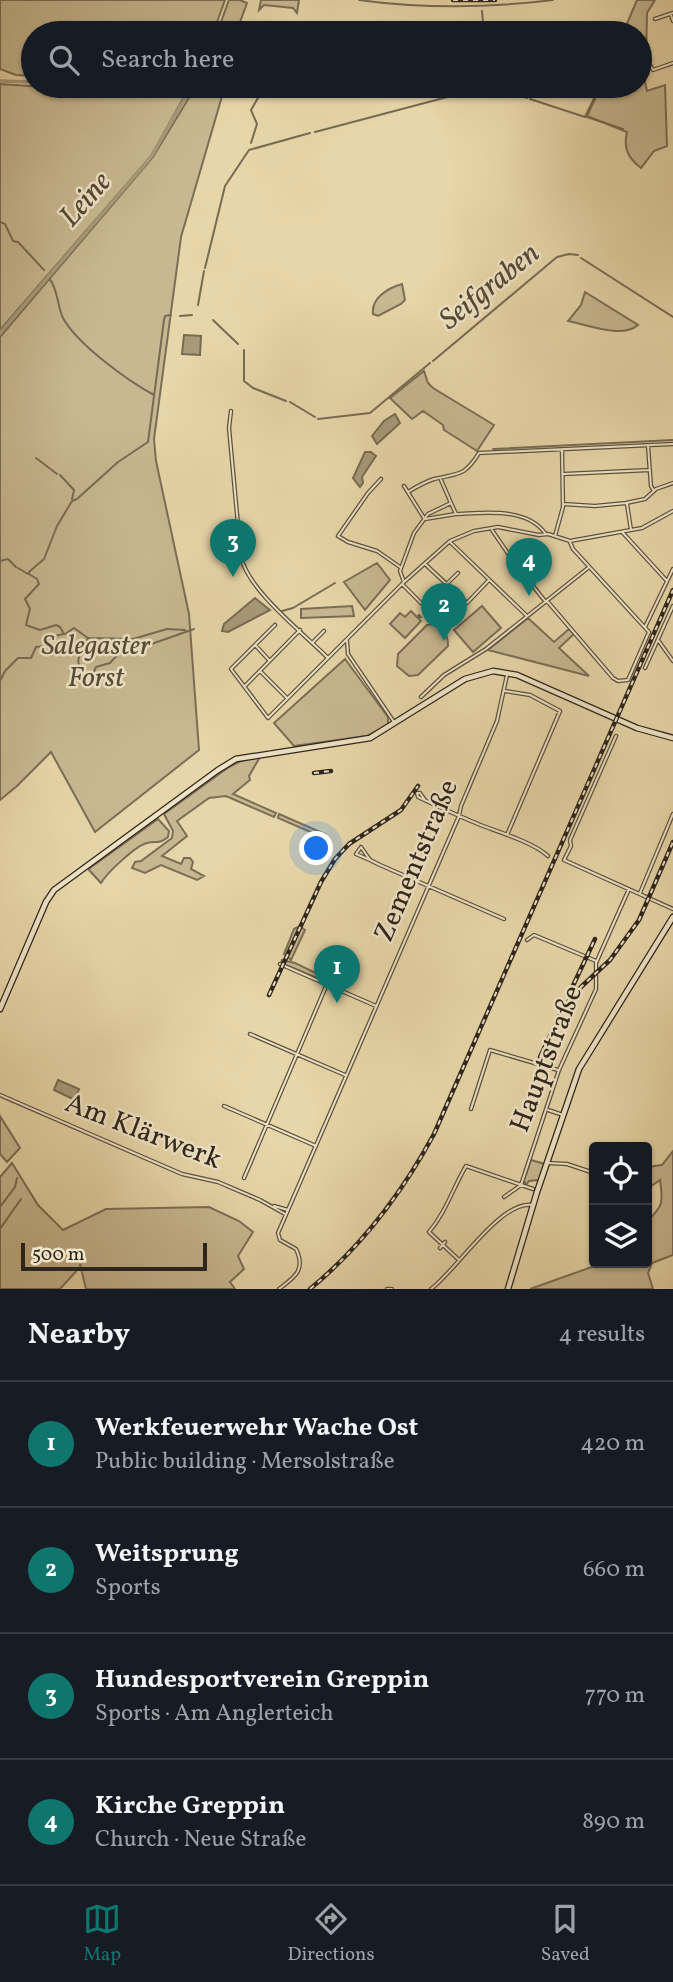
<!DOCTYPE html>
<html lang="en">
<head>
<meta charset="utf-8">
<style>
	body { margin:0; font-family:Vollkorn,serif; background:#20242c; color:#f1f3f6 }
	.controls { position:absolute; right:21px; bottom:21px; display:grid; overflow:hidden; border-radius:7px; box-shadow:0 2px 5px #0004 }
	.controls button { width:63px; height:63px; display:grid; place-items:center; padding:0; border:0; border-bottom:2px solid #363941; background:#171b24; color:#f1f3f6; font:35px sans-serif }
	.scale { position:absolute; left:21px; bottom:18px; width:186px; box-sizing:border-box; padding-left:7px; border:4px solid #2e251b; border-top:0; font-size:19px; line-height:24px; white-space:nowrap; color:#2e251b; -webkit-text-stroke:5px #efe4c7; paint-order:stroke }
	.you { position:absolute; left:317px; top:849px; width:24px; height:24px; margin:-18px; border:5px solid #fff; border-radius:50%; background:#1a73e8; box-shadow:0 0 0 10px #1a73e833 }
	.badge { display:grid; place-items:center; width:46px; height:46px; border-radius:50%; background:#0f766e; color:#fff; font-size:23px; font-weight:700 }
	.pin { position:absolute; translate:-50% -58px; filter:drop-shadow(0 2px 4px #0008) }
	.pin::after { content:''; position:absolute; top:37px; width:24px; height:21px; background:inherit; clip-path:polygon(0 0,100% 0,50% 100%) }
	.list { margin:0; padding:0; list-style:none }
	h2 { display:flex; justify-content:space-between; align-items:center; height:91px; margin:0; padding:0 28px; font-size:30px }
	h2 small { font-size:23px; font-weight:400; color:#9ea1a6 }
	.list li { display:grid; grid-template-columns:46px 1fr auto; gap:21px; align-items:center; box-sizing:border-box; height:126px; padding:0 28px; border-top:2px solid #363941 }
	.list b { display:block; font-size:26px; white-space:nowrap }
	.list p { margin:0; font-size:23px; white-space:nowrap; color:#9ea1a6 }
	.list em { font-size:23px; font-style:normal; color:#9ea1a6 }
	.icon { flex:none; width:38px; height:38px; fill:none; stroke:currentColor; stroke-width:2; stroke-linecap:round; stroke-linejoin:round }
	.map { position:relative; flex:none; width:673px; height:1289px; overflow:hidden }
	.search { position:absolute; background:#171b24; box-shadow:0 2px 5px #0004; left:21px; right:21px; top:21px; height:77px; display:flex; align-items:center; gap:18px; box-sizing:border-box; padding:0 24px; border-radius:38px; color:#9ea1a6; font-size:26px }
	.sheet { height:595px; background:#171b24 }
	nav { display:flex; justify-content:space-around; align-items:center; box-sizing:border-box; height:98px; border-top:2px solid #363941; background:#171b24; font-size:19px; color:#9ea1a6 }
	nav a { display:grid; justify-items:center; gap:4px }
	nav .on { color:#0f766e }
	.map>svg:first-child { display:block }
	.green { fill:#c8b891; stroke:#7b6e56; stroke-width:2 }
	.water { fill:#a89a79; stroke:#776b53; stroke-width:2 }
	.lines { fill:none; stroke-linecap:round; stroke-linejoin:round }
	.stream { stroke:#776b53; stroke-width:2 }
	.canal { stroke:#a89a79; stroke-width:3.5 }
	.street-casing { stroke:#5c513e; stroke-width:4.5 }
	.secondary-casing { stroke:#2e251b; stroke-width:7 }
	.street { stroke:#efe4c7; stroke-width:2 }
	.secondary { stroke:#efe4c7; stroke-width:4.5 }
	.rail-casing { stroke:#2e251b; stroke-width:4.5 }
	.rail { stroke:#efe4c7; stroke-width:2; stroke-dasharray:5; stroke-linecap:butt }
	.labels { text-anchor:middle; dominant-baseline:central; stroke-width:5; stroke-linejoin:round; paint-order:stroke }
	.park-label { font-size:28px; font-style:italic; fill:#544a38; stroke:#efe4c7 }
	.street-label { font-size:28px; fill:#2e251b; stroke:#efe4c7 }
	.water-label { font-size:30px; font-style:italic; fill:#534837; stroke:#efe4c7 }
</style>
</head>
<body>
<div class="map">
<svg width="673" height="1289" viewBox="0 0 673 1289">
	<rect width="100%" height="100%" fill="#e7d6a9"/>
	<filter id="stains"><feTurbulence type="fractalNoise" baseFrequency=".00286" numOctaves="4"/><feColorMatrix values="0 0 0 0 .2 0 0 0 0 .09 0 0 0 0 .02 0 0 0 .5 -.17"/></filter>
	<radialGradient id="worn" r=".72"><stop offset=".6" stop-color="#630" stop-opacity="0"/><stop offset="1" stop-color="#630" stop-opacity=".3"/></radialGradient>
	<path class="green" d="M0,0h225l-12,33h-82l-1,-7 -13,1v6h-84v43l-17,-1 -16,-6z
		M229,0h11l7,3 -11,30h-19z
		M261,0h38l-2,13 -4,-5 -29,-3 -5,5z
		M637,0h18l-8,13 -1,48h-6v-28h-17z
		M640,76l4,1 3,14 18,-6 2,61 -13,5 -13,17c-13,-10 -18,-20 -14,-36l-40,-16 14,-30h39z
		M0,84l106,7 42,-5h42l-39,70 -151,174z
		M196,86h29l-44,151 -27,202 2,22 33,153 10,136 -104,82 -44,-80 -34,34 -17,14v-463l153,-180z
		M402,284l3,16 -4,4 -23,12 -5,-2c-2,-16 15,-26 29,-30z
		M585,292l53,33c-16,14 -50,0 -70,-4l13,-16z
		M424,371l4,12 5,5 61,37 -17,26 -33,-21 -1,-5 -20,-14 -11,8 -22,-21z
		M377,563l13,17 -25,30 -21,-28z
		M352,606l2,10 -53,2v-9z
		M482,606l19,22 -28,24 -19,-22z
		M411,611l6,6 2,-2 2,2 -3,1 3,3 -16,17 -15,-14 10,-11 5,4z
		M528,618l26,24 15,-13 5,5 -15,14 30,28 -101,-26z
		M433,624c11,4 15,10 15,22l-30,29 -9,1 -12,-10 1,-12 29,-29z
		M345,659l43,58v8l-21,11 -73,10 -20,-23z
		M260,757l-11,19 1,4 -17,14 43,19 -2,4 -48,-21 -17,2 -32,23 10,15 -25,20 19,8 3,-6h6l3,4 -2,7 13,7 -7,4 -36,-15 -16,8 -13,-5 3,-6 6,-1 31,-23 1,-7 -9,-17 65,-47 12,-6z
		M279,814l46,20 -3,3 -44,-19z
		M158,819l11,12 -1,6c-10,8 -10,3 -21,6 -12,3 -40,30 -46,40l-12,-13 1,-2z
		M300,926l5,4 -14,30 -7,-6 10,-25z
		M282,960l13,3 25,12 -3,3 -36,-15z
		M0,1116l20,32 -13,14 -7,-8z
		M673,1151v104l-21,8 -4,10 5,16h-123l73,-26h44v-42c17,-15 16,-20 13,-41l-13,9v-22l15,-2z
		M531,1160l14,4 -6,16 -10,1 -3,4 -2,-5z
		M12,1163l26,42 25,25 43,-21 103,-2 30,14 14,11 -15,24 6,13 -14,13 5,7h-149l-6,-25v3l-20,22h-60v-112z"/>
	<path class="water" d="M184,335l17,1 -1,19 -18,-1z
		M395,414l5,9 -23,21 -5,-8 12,-15z
		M365,452h6l5,4 -14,21 1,6 -3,4 -7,-9z
		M255,598l15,12 -42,22 -6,-1 2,-7z
		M58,1080l21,9 -4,11 -21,-10z"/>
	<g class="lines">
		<path class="stream" d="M359,0c65,9 129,8 194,0
			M482,11l2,22
			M490,86l37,12
			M530,99l55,18 15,-31
			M587,117l36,12
			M315,132l174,-46
			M251,143l6,-19 -6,-14 14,-24
			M0,222l5,2 8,17 5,1 26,28
			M581,258l92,59
			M205,268l20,-82 24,-36 61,-17
			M49,278c9,11 8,27 14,40 14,26 65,63 91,77
			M198,305l6,-34
			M180,316l12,-1
			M213,320l25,24
			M244,350v31l9,7 33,13
			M433,361l124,-104 12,-3 9,1
			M290,402l25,15
			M318,419l52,-6 60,-50
			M493,449l180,-9
			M36,458l21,16
			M60,475l14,15 -2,9
			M0,561l8,-2 8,8
			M18,568l10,6
			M282,611l11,-3 42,-25
			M65,634l9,-6 14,10c-8,16 -19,28 4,38l4,-9 14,-4 10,-11 23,-5 51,-18
			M88,638l45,1 34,-10 18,1
			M0,681l5,-10 13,-13h13l5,-11 9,-1 9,-10 10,-2 -4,-7 -4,-2 -16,5 -14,-5 4,-16 -5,-10 14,-15 -2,-5 -8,-5v-2l15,-13 13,-33 15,-25 5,-2 41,-37 30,-20 16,-122 1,-4 6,-1
			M0,1207l15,-20 2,-9
			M0,1229l21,-30"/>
		<path class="canal" d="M0,81l33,1
			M74,86l31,2 19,-2
			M0,333l151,-176 41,-71"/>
		<defs>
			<path id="street" d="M671,15l2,6
				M655,19l18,-6
				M647,60l6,10 20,-7
				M231,411l-2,17 12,129c7,33 62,76 87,101
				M648,446l3,40 3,5
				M564,474l86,-4
				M381,479l-13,14 -30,43 10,6 29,9 23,16
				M441,480l10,23
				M404,486l20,32
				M408,492c8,-5 17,-10 26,-13 25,-6 30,-2 45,-26l194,-9
				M563,504l32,2 31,-3 19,-4 11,-10 17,-6
				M627,504l4,26
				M456,514c28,-1 70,-7 89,19
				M492,530l21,31 32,40
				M623,533l44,48
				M555,536l8,-29 -1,-57
				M450,542l77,74
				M425,564l42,39 22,-23
				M404,582l-4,-11 14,-38 14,-19 23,-11 5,11 -31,5
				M403,585l18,18 5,1 32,-31
				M547,601l66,77 5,3 10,-1 21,-48 -76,-83 -3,-7
				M275,625l-44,44 37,49 136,-136 46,-41 24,-10 24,-4 41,8 9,-1 22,7 72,-13 31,-17
				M645,627l28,-58
				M658,640l15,21
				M347,641l1,13 46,68
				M313,642l11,-11
				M256,646l13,14
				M645,668l28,-62
				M260,671l27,27
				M245,686l55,-56
				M505,691l25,4 30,16 -53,124
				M421,697l23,-22 42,-26 102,-81
				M616,736l-46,104 1,6 -7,14 109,49
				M425,800l-5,-7h-3l1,4c21,10 43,20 65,29 19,7 51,17 65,30
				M370,860l-14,-6 5,-7 9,13 10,5 124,54
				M640,893l33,-79
				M527,940l7,-5 62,26
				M280,964l96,42
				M250,1034l95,41
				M0,1095l182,79 36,8 42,18 25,14
				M224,1106l92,40
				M471,1109l19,-59 68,20
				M548,1110l15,5
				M548,1163l19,1 27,9
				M244,1178l83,-194
				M504,1197l17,-12 38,-115 37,-81v-26l33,-74
				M274,1206l14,4
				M440,1248l5,-6
				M459,1260l-30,-28c17,-20 24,-44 37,-66l67,23
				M279,1289c16,-12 27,-19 17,-40l-16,-9 -2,-7 181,-417 2,-10 36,-85 10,-46
				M387,1289h5
				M431,1289c25,-18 70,-90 102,-84"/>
			<path id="secondary" d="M0,1009l46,-107 8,-12 164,-120 18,-11 134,-21 95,-59 28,-8 24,4 120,53 36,10
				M508,1289l29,-97 42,-123 94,-152"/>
		</defs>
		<use href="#street" class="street-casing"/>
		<use href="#secondary" class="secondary-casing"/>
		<use href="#street" class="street"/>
		<use href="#secondary" class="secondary"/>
		<defs>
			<path id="rail" d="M453,0h42
				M314,773l17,-2
				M570,992l25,-53
				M269,995l52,-113 14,-23 14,-15 52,-34 17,-24
				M540,1057l24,-50 18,-21 28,-26 29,-40 34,-78
				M310,1289c52,-43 92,-96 124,-155l239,-544"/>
		</defs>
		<use href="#rail" class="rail-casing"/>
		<use href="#rail" class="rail"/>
	</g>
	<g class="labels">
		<g class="park-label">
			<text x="96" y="646">Salegaster<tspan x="96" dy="32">Forst</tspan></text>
		</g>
		<g class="street-label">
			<text transform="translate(417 861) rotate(-67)">Zementstraße</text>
			<text transform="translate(547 1059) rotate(-69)">Hauptstraße</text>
			<text transform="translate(143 1132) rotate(21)">Am Klärwerk</text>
		</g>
		<g class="water-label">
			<text transform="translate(86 200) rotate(-49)">Leine</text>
			<text transform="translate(490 287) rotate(-39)">Seifgraben</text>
		</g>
	</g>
	<rect width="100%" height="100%" filter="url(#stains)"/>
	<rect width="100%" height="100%" fill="url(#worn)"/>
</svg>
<div class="controls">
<button><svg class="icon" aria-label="locate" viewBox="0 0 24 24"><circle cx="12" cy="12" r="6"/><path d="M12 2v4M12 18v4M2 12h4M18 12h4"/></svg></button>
<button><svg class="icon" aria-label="layers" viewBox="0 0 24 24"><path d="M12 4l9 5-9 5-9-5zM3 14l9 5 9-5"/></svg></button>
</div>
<div class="scale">500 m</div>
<div class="you"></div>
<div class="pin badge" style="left:337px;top:1003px">1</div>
<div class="pin badge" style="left:444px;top:641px">2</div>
<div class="pin badge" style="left:233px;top:577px">3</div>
<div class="pin badge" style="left:529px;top:596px">4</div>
<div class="search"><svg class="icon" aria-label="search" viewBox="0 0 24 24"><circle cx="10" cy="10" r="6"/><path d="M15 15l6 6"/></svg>Search here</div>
</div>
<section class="sheet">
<h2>Nearby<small>4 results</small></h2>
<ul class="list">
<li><span class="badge">1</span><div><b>Werkfeuerwehr Wache Ost</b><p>Public building · Mersolstraße</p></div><em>420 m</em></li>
<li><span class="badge">2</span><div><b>Weitsprung</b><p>Sports</p></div><em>660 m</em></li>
<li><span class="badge">3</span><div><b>Hundesportverein Greppin</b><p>Sports · Am Anglerteich</p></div><em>770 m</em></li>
<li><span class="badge">4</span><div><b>Kirche Greppin</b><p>Church · Neue Straße</p></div><em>890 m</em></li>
</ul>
</section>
<nav>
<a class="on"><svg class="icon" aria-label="map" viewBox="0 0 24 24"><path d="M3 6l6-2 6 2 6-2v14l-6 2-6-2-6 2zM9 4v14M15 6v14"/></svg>Map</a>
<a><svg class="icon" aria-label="directions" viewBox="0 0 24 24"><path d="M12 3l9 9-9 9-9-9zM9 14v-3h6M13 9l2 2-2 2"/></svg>Directions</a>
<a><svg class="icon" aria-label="saved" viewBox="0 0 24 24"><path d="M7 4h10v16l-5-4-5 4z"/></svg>Saved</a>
</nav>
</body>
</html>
